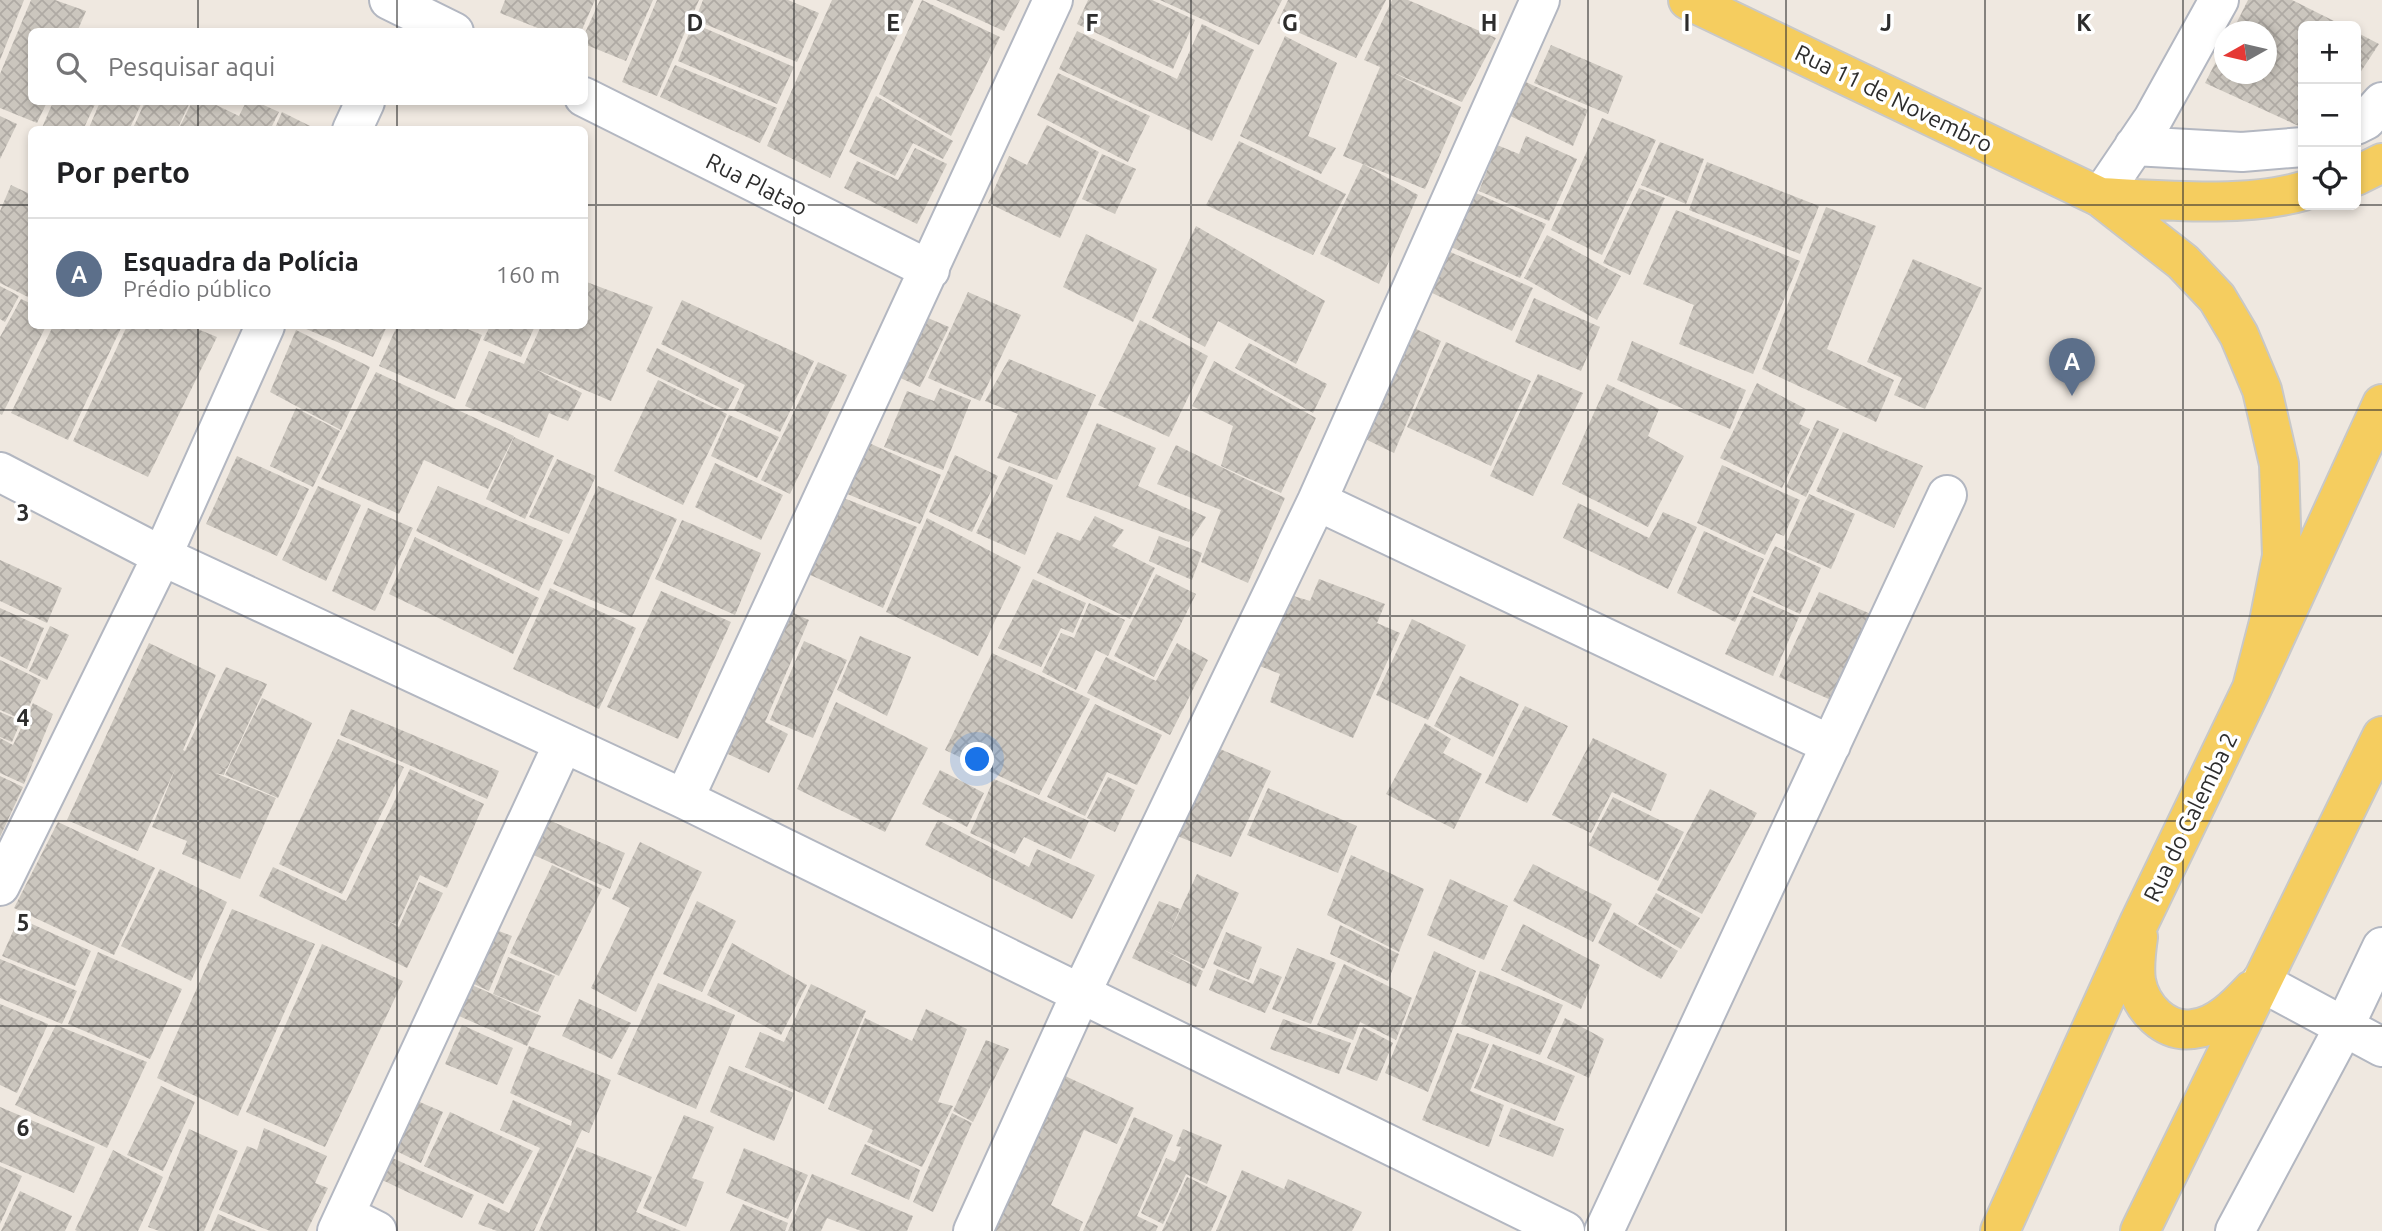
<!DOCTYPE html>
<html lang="pt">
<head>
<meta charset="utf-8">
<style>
	body { margin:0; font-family:Ubuntu,sans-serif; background:#f6f6f6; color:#202124 }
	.controls { position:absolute; right:21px; top:21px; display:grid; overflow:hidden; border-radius:10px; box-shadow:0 4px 10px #0003 }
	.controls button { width:63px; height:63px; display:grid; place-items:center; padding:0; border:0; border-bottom:2px solid #e0e0e0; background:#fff; color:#202124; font:35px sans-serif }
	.compass { position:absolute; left:2214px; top:21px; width:63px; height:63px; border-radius:50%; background:#fff; box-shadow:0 4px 10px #0003; rotate:262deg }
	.you { position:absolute; left:978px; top:760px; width:24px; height:24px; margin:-18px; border:5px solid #fff; border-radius:50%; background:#1a73e8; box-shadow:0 0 0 10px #1a73e833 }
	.badge { display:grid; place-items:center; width:46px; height:46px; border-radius:50%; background:#1a73e8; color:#fff; font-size:23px; font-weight:700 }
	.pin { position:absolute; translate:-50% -58px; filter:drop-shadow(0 2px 4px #0008) }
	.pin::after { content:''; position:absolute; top:37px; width:24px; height:21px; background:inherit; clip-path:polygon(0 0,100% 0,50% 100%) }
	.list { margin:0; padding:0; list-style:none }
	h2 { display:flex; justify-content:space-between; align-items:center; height:91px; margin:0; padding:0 28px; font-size:30px }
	h2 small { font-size:23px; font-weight:400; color:#757577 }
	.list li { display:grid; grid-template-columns:46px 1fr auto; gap:21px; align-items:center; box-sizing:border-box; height:112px; padding:0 28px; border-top:2px solid #e0e0e0 }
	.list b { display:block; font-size:26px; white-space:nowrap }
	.list p { margin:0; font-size:23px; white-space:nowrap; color:#757577 }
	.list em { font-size:23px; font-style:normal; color:#757577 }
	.icon { flex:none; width:38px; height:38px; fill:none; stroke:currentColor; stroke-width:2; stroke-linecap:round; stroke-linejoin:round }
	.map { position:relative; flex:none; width:2382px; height:1231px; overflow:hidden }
	.search { position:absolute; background:#fff; box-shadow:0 4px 10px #0003; left:28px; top:28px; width:560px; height:77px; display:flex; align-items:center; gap:18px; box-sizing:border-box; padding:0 24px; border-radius:10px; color:#757577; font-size:26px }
	.panel { position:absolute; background:#fff; box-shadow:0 4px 10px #0003; left:28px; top:126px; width:560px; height:203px; border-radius:10px }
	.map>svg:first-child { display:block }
	.building { fill:url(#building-cross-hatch) }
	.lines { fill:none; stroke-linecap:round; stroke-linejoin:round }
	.minor-casing { stroke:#b3b7c1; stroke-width:42 }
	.major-casing { stroke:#c8c8c8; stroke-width:42 }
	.minor { stroke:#fff; stroke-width:38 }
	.major { stroke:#f5cd5f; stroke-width:38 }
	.grid { fill:none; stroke:#2d2d2d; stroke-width:2; stroke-opacity:0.55 }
	.labels { text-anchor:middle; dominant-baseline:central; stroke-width:7; stroke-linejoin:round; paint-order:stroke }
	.street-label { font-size:23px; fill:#2d2d2d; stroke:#fff }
	.grid-label { font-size:23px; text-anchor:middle; font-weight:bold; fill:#2d2d2d; stroke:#fff; stroke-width:7; stroke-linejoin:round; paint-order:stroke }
</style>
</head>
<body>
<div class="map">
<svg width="2382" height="1231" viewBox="0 0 2382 1231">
	<defs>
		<pattern id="building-cross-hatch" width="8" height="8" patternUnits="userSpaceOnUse" patternTransform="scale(1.75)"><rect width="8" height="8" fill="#cbc6be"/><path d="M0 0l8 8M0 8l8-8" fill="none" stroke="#afaaa4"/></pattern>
	</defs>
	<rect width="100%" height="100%" fill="#efe8e0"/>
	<path class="building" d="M0,0h24l-24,60z
		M31,0h24l31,11 -9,21h-45v70h15l-10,21 -37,-15v-34z
		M505,0h90l-14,32h-33l-48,-19z
		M600,0h53l-27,61 -42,-17v-9z
		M657,0h42l-42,96 -35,-14z
		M703,0h85l31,13 -22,49 -102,-42z
		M832,0h82l-84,178 -63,-32z
		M922,0l78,37 -49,99 -72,-42z
		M936,0h84l-16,31z
		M1088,0h64l43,20 -22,49 -96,-45z
		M1160,0h122l-23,45z
		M1288,0h98l-30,58 -79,-35z
		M1392,0h16l88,38 -34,64 -70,-30 69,35 -36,82 -82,-33 37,-89 -16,-7z
		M2248,0h44l52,26h-41v102l-98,-45 19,-37v28h42v-42h-34z
		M693,23l101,44 -17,37 -99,-43z
		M1202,24l52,26 -42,91 -153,-72 18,-38 100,48z
		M2356,32l23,12 -23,35z
		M1285,36l52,27 -29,73 28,12 -15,26 -81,-38z
		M1551,45l72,31 -15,38 -74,-31z
		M675,65l102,43 -17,35 -100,-46z
		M1058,73l92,43 -22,46 -91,-47z
		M1521,80l67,30 -15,36 -69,-33z
		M876,96l77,45 -10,18 -30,-16 -18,33 -46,-24z
		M53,102h43l-13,28h-42z
		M100,102h42l-13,28h-41z
		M145,102h45l-13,28h-41l-3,-2z
		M192,102h18l29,14 7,-14h11l22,10 -9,18h-92z
		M282,112l36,18h-44z
		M0,116l17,8 -17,35z
		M1602,118l54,22 -54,115 -51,-25z
		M1047,125l52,27 -39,86 -72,-35 21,-47 18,9z
		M1526,136l51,23 -28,62 -70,-30 18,-46 22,9z
		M1239,141l107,53 -33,61 -107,-50z
		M1660,142l44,17 -18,45 -45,-19z
		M915,148l32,16 -30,60 -73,-36 13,-27 41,19z
		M1102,154l34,15 -21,45 -33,-15z
		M1707,162l112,44 -19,48 -111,-44z
		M1363,164l55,31 -39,89 -59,-30z
		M11,185l21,10v104l-32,-16v-72z
		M1639,188l26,10 -35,77 -27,-12z
		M1476,193l70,31 -26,54 -69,-31z
		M1826,207l50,19 -49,123 67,31 -18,42 -114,-53z
		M1676,210l124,51 -47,113 -74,-30 15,-39 -51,-21z
		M1196,226l129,75 -29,63 -78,-43 -13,26 -53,-29z
		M1086,234l71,35 -24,53 -70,-35z
		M1547,235l74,41 -24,44 -73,-42z
		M1448,251l85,37 -21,43 -82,-39z
		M1913,259l69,29 -57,121 -31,-14 8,-17 -35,-16z
		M584,281l69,26 -42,94 -78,-33 49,25 -14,28 -19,-8 -10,25 -74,-32 24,-55 35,13 17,-38h43z
		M0,286l19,10 -14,26 -5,-3z
		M968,292l53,23 -41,86 -52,-23z
		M1534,298l66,29 -19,44 -66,-29z
		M21,299l11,5v22h14l-44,89 -2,-1v-77z
		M682,300l132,61 -34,71 -46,-22 11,-25 -84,-41z
		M921,315l28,12 -29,60 -26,-12z
		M1140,320l68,36 -39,81 -71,-32z
		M53,326h69l-54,114 -57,-27z
		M127,326h63l27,11 -69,140 -75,-36z
		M299,326h88l-14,31z
		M397,326h63l22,9 -27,64 -76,-33z
		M490,326h45l-14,31 -38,-17z
		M1412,327l29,14 -47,112 -31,-15z
		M296,330l74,37 -29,63 -71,-38z
		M1632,341l114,49 -16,39 -113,-49z
		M1446,342l85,39 -40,85 -84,-39z
		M1249,343l78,41 -14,29 -78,-45z
		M657,348l82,41 -12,22 -81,-40z
		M1009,359l87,36 -39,85 -60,-22 21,-44 -33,-13z
		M1214,361l102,57 -35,75 -60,-27 12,-40 -41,-20z
		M818,362l29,13 -57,119 -29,-14z
		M376,372l138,64 -26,53 -64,-29 -25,54 -78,-35z
		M1538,374l45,19 -50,103 -43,-20z
		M658,380l69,34 -44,91 -69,-34z
		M1757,383l49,26 -7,15 11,5 -28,59 -62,-30z
		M1607,384l52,25 -11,27 36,20 -36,71 -86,-43z
		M940,388l31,12 -28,70 -59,-23 23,-56 27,10z
		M296,408l44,23 -27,56 -43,-21z
		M729,415l50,22 -22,41 -46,-22z
		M1817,420l22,9 -33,68 -20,-10z
		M1097,423l59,25 -18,38 68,31 -17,25 -123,-45z
		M1843,432l80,34 -29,62 -78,-37z
		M514,437l40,19 -29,63 -39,-20z
		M860,439l81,36 -21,49 -80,-33z
		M1176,445l109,53 -37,85 -47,-21 20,-52 -64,-26z
		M955,455l43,21 -26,56 -43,-20z
		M237,456l72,33 -32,67 -71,-32z
		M557,459l39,17 -27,58 -40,-17z
		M715,463l68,32 -22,45 -66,-33z
		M1722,465l78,35 -16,36 -8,-3 -11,22 -68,-32z
		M1009,466l44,19 -28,70 -49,-22z
		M318,486l43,19 -35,76 -44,-21z
		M438,486l125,54 -24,51 -123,-60z
		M598,486l79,33 -45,98 -79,-33z
		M1809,494l46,20 -24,55 -47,-21z
		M836,495l81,32 -34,81 -77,-35z
		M1578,503l71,35 14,-26 34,15 -29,62 -105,-51z
		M368,508l45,20 -38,83 -43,-20z
		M1095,516l29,14 -12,16 43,22 -25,51 -93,-46 20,-41 23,9z
		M927,518l94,49 -43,89 -92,-44z
		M682,520l79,33 -26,62 -80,-36z
		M1704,531l60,28 -29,63 -58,-29z
		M1159,536l43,17 -10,27 -43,-19z
		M415,537l124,61 -26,56 -124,-60z
		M1775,546l46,22 -21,46 -47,-22z
		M0,560l62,28 -15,35 -47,-22z
		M1156,574l40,20 -42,83 -40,-21z
		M1033,579l53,24 -13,30 -12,-5 -20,39 -43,-19z
		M1319,579l66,25 -8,19 23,10 -47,105 -83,-36 10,-28 -23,-9 30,-71 23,7z
		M550,588l86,40 -37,81 -86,-40z
		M661,591l70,31 -53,117 -71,-32z
		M1819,592l52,22 -40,86 -52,-23z
		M1752,596l47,21 -26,59 -48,-22z
		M1089,603l36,17 -17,36 -12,-6 -20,40 -34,-18 19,-39 13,5z
		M780,607l29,13 -44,102 23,12 -19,39 -52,-24z
		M0,608l44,20 -17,41 -27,-13z
		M1412,619l54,26 -38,75 -52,-25z
		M50,626l19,9 -22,45 -18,-9z
		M860,636l51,21 -24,59 -50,-26z
		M804,641l43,19 -34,78 -43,-18z
		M149,643l67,32 -33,75 2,1 41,-84 41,17 -40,85 -9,-4 8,4 -2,6 -9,-2 61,25 -36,81 -58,-25 5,-13 -35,-14 24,-60 -38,84 -71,-31z
		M1177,643l31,17 -38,75 -83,-42 19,-36 50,24z
		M992,653l98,46 -51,96 -94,-45z
		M0,660l41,20 -18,40 -23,-10z
		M1460,676l59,28 -26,53 -59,-31z
		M262,698l50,25 -34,75 -53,-23z
		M836,702l92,46 -43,84 -88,-43z
		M33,703l20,11 -29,70 -24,-11v-35l13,7z
		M1095,704l67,31 -25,50 -30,-13 -22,44 -38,-19z
		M1525,706l43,20 -41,77 -42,-20z
		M351,709l148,62 -12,28 -147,-64z
		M0,712l21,9 -9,21 -12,-5z
		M1425,723l26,16 -8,14 39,21 -28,55 -68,-35z
		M1593,738l74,36 -16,37 -39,-19 -21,41 -39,-18z
		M338,739l66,28 -62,127 -63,-30z
		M1213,746l58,25 -40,86 -54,-21z
		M410,769l74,35 -37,84 -27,-13 -23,50 -12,-5 14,7 20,-45 24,11 -36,75 -148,-72 14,-29 73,34z
		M940,770l44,23 -17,34 -45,-23z
		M0,776l23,11 -23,50z
		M1108,777l27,13 -20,42 -28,-14z
		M994,779l95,42 -18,38 -47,-22 -9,17 -45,-21z
		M1268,788l89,38 -19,47 -91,-38z
		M1710,789l47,24 -55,101 -45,-24z
		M1613,797l71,35 -26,49 -70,-36z
		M544,818l81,35 -15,36 -81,-36z
		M938,820l91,47 8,-18 58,26 -23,44 -147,-74z
		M58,822l97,46 -41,87 -100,-47z
		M640,842l62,30 -66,140 -45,-24 39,-80 -18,-9z
		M1351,855l73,34 -25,63 -72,-37z
		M1533,864l79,40 -19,38 -80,-41z
		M552,865l50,24 -43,87 -49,-23z
		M160,869l67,33 -36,79 -70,-35z
		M1197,874l42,19 -35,76 -42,-20 41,22 -7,16 -64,-29 27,-57 21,8 -15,34z
		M1450,879l58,27 -24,54 -57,-25z
		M1656,893l44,25 -19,31 -43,-25z
		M697,901l39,20 -34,71 -39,-18z
		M232,909l83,35 -77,172 -81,-38z
		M1614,912l64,39 -17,28 -63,-36z
		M19,918l72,33 -16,35 -73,-30z
		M1523,924l77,41 -19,44 -80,-39z
		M483,925l29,11 -23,55 -28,-13z
		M1340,925l59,29 -11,27 -58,-27z
		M1226,932l36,15 -13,33 -36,-16z
		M732,943l75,42 -26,50 -74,-40z
		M322,944l81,37 -78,166 -79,-35z
		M1297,948l39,15 -25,61 -39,-15z
		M1434,951l42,20 -48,121 -43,-19z
		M98,952l84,37 -32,70 -82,-35z
		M508,957l47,19 -17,36 -45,-18z
		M0,959l77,32 -15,33 -62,-26z
		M1344,964l68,34 -16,42 -36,-18 -7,18 -36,-15z
		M1260,968l22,9 -17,36 -56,-23 8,-21 36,15z
		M1480,971l83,34 -23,50 -79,-31z
		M658,983l77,32 -39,94 -79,-35z
		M811,984l55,27 -42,93 -79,-37 15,-35 24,10z
		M472,985l69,31 -14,30 -68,-30z
		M579,999l52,24 -19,36 -50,-23z
		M0,1004l48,20 -31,69 -17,-8z
		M926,1009l41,20 -29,73 15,4 -31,61 -55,-25 6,-12 -45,-21 37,-91 47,23z
		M1565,1018l39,21 -15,39 -42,-20z
		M1283,1019l68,24 -12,31 -69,-25z
		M56,1025l91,37 -40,86 -92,-43z
		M462,1025l51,23 -16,37 -52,-21z
		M1363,1027l30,16 -16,38 -31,-12z
		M1457,1033l32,11 -19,47 34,14 -15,42 -67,-27z
		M986,1040l23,9 -36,73 -20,-11z
		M1493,1044l82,32 -20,45 -81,-33z
		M529,1046l82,34 -22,53 -7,-3 -48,101h-37l-19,-7 10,-21 21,10 31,-65 -40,-18 13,-30 58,26 1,-5 -62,-28z
		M729,1066l65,27 -20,48 -64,-29z
		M1063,1075l71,33 -17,36 -33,-14 -33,75 32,17 -4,9h-87z
		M161,1086l34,16 -32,69 -36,-16z
		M415,1100l28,12 -22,51 -29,-14z
		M0,1107l95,40 -21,46 -74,-31z
		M1511,1108l53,21 -11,28 -54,-21z
		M450,1112l83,39 -30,53 -79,-38z
		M952,1113l20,10 -39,89 -20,-10z
		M684,1115l30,12 -22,51 12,4 -18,45 -43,-19z
		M1134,1117l39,18 -36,81 21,10 -2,5h-73z
		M264,1128l63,28 -12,27 13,5 -21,43h-37l-51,-21 28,-64 10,4z
		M189,1129l49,22 -34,80h-45l-11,-4z
		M1183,1129l39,16 -15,39 -21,-10 -23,50 -22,-11 25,-55 9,4 6,-15 -5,-1z
		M865,1144l55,26 -11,30 -58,-26z
		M577,1147l75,30 -16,35 45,19h-142z
		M744,1148l64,27 -20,44 -62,-26z
		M113,1150l50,27 -25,54h-61l-2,-1z
		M388,1156l86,39 -12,23 -84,-40z
		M0,1166l22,10 -22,48z
		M1242,1170l42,19 4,-10 74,33 -10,19h-136z
		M812,1174l101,42 -6,15h-46l-34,-13 -6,13h-33z
		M1187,1177l40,19 -16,35h-49z
		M20,1191l52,25 -7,15h-64z
		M743,1204l45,19 -3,8h-55z
		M218,1214l39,17h-46z"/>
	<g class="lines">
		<defs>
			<path id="minor" d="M389,0l65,32
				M584,97l346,173
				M2356,125l10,-5 16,-18
				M352,130l13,-28
				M2134,146l108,6 61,-5
				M2100,197l53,-78 66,-119
				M0,472l162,84 522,243 881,432
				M1317,501l514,244
				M684,799l369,-799
				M0,886l162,-330 103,-230
				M2261,982l121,65
				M345,1215l32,16
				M337,1231l226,-487
				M973,1231l108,-238 236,-492 223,-501
				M1604,1231l343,-736
				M2235,1231l109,-204 38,-80"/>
			<path id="major" d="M1688,0l412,197 83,65 34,36 22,37 23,55 17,74 3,92 -13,66 -17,66
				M2356,176l26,-13
				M2100,197c61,3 145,11 203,-6
				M2138,937c-2,14 -4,30 -2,44 5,27 29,52 57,48 24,-2 44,-23 59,-39
				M2000,1231l140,-310 112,-233 130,-284
				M2140,1231l242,-495"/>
		</defs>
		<use href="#minor" class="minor-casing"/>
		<use href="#major" class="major-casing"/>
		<use href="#minor" class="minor"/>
		<use href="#major" class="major"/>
	</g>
	<path class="grid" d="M198,0v32M397,0v32M596,0v1231M794,0v1231M992,0v1231M1191,0v1231M1390,0v1231M1588,0v1231M1786,0v1231M1985,0v1231M2183,0v1231M198,102v28M397,102v28M0,205h32M584,205h1798M198,326v905M397,326v905M0,410h2382M0,616h2382M0,821h2382M0,1026h2382"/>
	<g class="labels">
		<g class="street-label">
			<text transform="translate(1894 98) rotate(26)">Rua 11 de Novembro</text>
			<text transform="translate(757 184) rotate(27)">Rua Platao</text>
			<text transform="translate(2190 817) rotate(-64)">Rua do Calemba 2</text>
		</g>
	</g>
	<g class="grid-label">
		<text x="695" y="31">D</text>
		<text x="893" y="31">E</text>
		<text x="1092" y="31">F</text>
		<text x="1290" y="31">G</text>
		<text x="1489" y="31">H</text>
		<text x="1687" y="31">I</text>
		<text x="1886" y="31">J</text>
		<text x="2084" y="31">K</text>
		<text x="23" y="521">3</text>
		<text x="23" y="726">4</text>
		<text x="23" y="931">5</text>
		<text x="23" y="1136">6</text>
	</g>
</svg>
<div class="controls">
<button>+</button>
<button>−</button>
<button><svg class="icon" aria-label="locate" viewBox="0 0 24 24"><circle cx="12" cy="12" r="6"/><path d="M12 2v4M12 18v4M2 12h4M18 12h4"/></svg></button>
</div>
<svg class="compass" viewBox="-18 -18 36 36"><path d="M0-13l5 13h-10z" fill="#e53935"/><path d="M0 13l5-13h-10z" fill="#757577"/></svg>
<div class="you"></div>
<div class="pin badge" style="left:2072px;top:396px;background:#5c6f8a">A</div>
<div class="search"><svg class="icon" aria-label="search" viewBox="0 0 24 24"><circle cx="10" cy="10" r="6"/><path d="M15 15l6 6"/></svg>Pesquisar aqui</div>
<section class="panel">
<h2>Por perto<small></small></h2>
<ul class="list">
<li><span class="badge" style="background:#5c6f8a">A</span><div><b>Esquadra da Polícia</b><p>Prédio público</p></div><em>160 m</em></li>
</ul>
</section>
</div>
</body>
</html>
